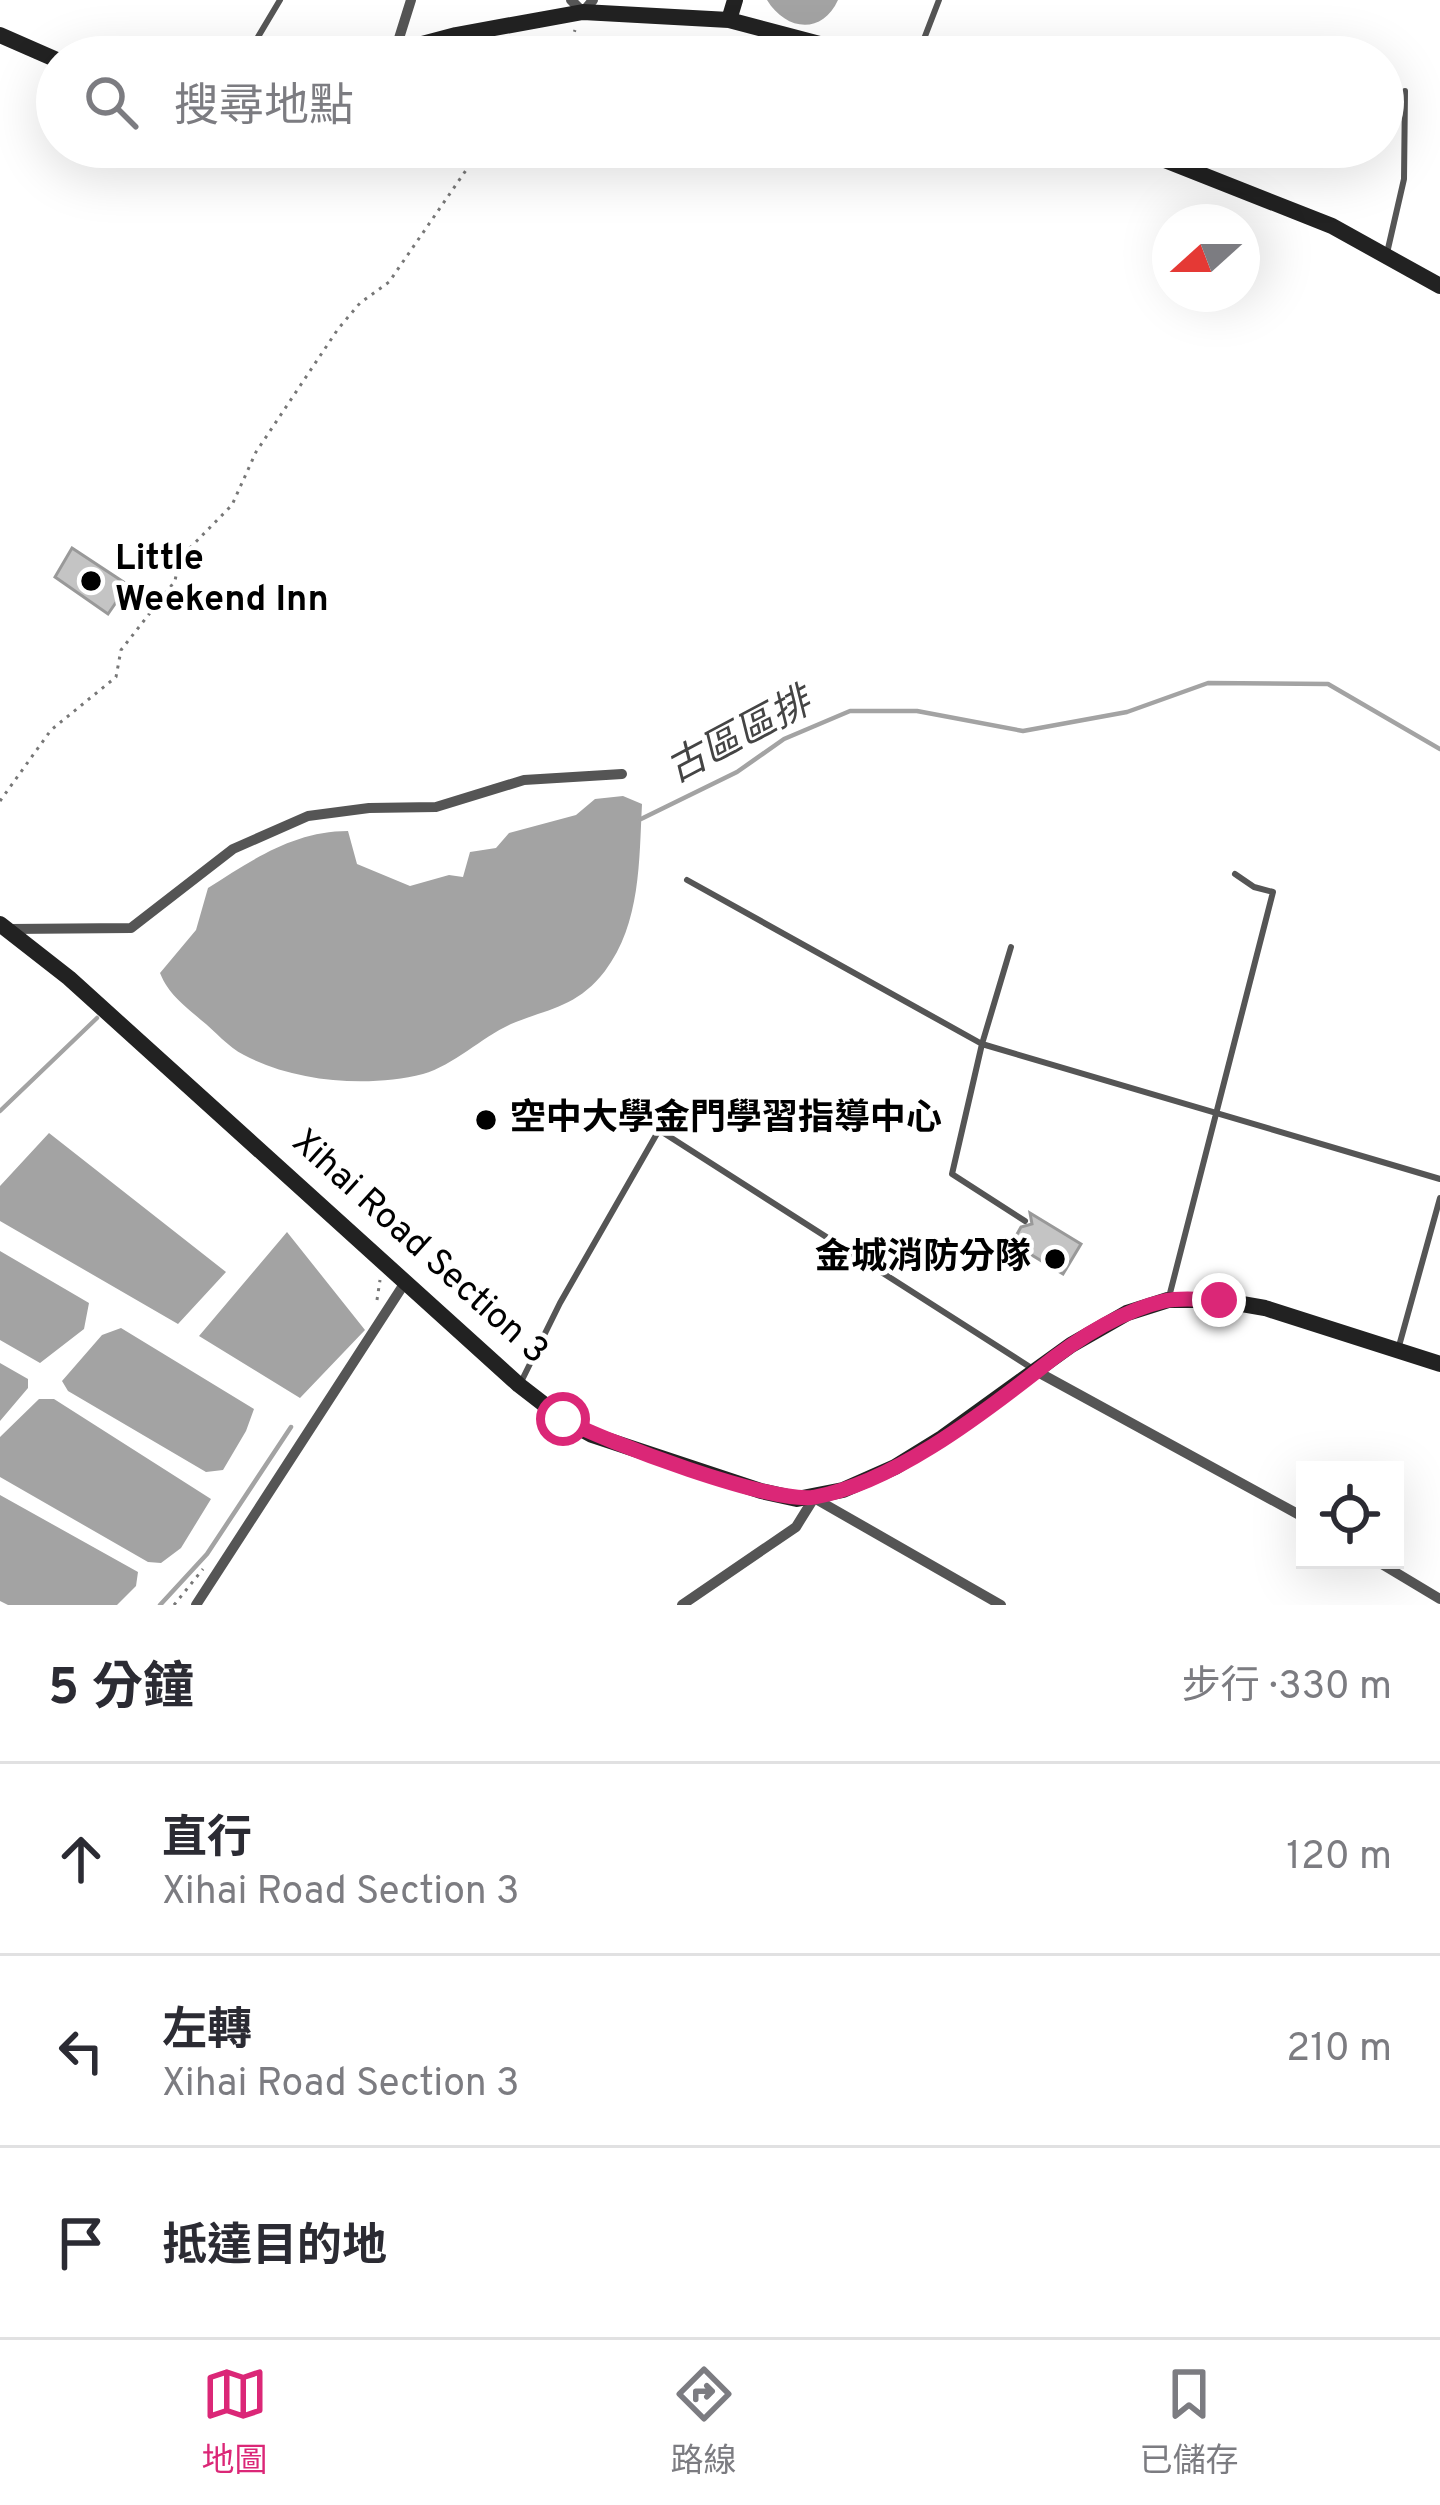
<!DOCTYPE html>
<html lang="zh-TW">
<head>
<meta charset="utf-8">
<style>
	body { margin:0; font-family:Overpass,"Noto Sans TC",sans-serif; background:#f7f7f7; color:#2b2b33 }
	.controls { position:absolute; right:36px; bottom:36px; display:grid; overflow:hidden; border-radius:0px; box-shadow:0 12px 48px #0002 }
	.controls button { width:108px; height:108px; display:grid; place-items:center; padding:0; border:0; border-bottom:3px solid #e1e1e2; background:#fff; color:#2b2b33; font:60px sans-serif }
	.compass { position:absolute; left:1152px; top:204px; width:108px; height:108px; border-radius:50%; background:#fff; box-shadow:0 12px 48px #0002; rotate:249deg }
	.stop { position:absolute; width:36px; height:36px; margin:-27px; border:9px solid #db2777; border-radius:50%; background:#fff }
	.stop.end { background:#db2777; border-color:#fff; box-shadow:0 3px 12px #0008 }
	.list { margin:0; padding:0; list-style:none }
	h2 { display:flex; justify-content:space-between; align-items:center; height:156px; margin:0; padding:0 48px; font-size:51px }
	h2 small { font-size:39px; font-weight:400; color:#7c7c81 }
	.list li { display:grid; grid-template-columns:78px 1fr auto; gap:36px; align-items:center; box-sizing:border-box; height:192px; padding:0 48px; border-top:3px solid #e1e1e2 }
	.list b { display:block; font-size:45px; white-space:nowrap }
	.list p { margin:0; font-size:39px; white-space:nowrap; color:#7c7c81 }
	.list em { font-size:39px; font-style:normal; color:#7c7c81 }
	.icon { flex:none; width:66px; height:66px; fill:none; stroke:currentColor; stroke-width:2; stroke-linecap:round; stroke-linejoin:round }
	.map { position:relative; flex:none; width:1440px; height:1605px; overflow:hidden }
	.search { position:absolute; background:#fff; box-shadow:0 12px 48px #0002; left:36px; right:36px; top:36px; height:132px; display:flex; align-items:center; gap:30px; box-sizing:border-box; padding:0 42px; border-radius:66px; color:#7c7c81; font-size:45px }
	.sheet { height:732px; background:#fff }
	nav { display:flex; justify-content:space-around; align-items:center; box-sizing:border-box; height:168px; border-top:3px solid #e1e1e2; background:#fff; font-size:33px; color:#7c7c81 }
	nav a { display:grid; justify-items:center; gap:6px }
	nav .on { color:#db2777 }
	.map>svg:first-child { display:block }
	.water { fill:#a3a3a3 }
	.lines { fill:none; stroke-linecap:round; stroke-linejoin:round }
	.stream { stroke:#a3a3a3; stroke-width:4.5 }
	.building { fill:#c4c4c4; stroke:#999; stroke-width:3 }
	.path { stroke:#777; stroke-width:3; stroke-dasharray:3 6; stroke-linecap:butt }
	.service { stroke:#555; stroke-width:6 }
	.minor { stroke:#555; stroke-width:10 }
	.secondary { stroke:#222; stroke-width:16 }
	.route { stroke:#db2777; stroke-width:15 }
	.poi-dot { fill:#000; stroke:#fff; stroke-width:4.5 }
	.labels { text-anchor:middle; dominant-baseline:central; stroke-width:9; stroke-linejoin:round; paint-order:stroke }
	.poi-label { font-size:36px; font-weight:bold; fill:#000; stroke:#fff; text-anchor:start }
	.street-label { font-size:36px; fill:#000; stroke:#fff }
	.water-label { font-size:39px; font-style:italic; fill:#444; stroke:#fff }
</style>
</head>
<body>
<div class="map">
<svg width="1440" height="1605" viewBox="0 0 1440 1605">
	<rect width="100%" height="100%" fill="#fff"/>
	<path class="water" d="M767,0h71c-16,35 -52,31 -71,0z
		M623,796l19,8c-3,57 -1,119 -37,167 -28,36 -55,37 -94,53 -29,13 -57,41 -88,50 -55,14 -128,8 -179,-19 -16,-8 -29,-24 -43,-35 -18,-16 -32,-25 -41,-47l36,-43 12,-42c44,-28 86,-57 140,-57l9,33 53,22 39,-11 14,2 7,-25 26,-4 13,-15 67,-18 19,-16z
		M49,1133l177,139 -48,52 -178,-103v-35z
		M287,1232l78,98 -65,68 -101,-62z
		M0,1251l89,52 -5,26 -44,34 -40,-23z
		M121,1328l133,81 -8,22 -23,39 -17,2 -138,-81 -6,-10 40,-46z
		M0,1363l28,16v9l-28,33z
		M39,1399h15l157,100 -30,49 -20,15 -13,-1 -148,-85v-40z
		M0,1495l138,77 -2,14 -19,19h-109l-8,-4z"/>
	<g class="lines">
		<path class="stream" d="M641,819l96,-47 47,-33 66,-28h67l106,20 104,-19 81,-29 120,1 112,65
			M0,1111l97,-93
			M160,1605l47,-51 84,-127"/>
	</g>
	<path class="building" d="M72,548l56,37 -20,29 -53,-37z
		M1030,1213l51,31 -18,30 -51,-31 9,-16 11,-3z"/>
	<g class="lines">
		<path class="path" d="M565,57l10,-27
			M0,801l51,-71 65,-53 5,-27 54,-69 4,-22 53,-54 24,-53 82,-123 22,-26 29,-21 93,-135
			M377,1300l3,-20
			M174,1605l29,-36"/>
		<path class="service" d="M246,57l34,-57
			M917,57l22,-57
			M1387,253l17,-74 1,-88
			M687,880l295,164 458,135
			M1011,947l-29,97 -30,130 73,47
			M1169,1297l104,-405 -19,-5 -19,-13
			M1399,1346l41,-148
			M521,1382l39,-79 99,-173 374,239"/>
		<path class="minor" d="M571,0l12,12 10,-12
			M395,51l16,-51
			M10,929l121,-1 102,-79 75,-33 61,-8 67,-1 88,-27 98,-6
			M1036,1371l269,147
			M1375,1560l65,39
			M196,1605l210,-324
			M682,1605l114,-78 18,-29 187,107"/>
		<path class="secondary" d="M729,20l6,-20
			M0,35l57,25
			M373,57l83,-22 127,-23 146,8 140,37
			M1132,147l200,79 108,60
			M0,924l69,54 450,407 44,34 29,16 169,56 36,8 46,-9 52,-23 47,-29 129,-93 56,-32 41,-13h51l46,8 175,56"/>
	</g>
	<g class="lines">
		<path class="route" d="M563,1419c43,23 210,86 252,78 76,-14 162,-79 222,-126 37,-30 80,-59 127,-70 17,-4 38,-1 55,-1"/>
	</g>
	<g class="poi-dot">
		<circle cx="91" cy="581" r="12"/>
		<circle cx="486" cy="1120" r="12"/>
		<circle cx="1055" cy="1259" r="12"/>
	</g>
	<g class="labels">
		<g class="poi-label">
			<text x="115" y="560">Little<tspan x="115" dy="41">Weekend Inn</tspan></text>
			<text x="510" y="1120">空中大學金門學習指導中心</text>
			<text x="1031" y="1259" text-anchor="end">金城消防分隊</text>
		</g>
		<g class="street-label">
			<text transform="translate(419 1248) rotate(42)">Xihai Road Section 3</text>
		</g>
		<g class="water-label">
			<text transform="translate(740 738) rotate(-28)">古區區排</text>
		</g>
	</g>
</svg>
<div class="controls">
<button><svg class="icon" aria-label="locate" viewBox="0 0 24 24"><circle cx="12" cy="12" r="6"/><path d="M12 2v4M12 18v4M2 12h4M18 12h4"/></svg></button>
</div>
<svg class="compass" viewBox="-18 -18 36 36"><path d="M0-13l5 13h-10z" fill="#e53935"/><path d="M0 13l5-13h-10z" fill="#7c7c81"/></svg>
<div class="stop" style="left:563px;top:1419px"></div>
<div class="stop end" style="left:1219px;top:1300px"></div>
<div class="search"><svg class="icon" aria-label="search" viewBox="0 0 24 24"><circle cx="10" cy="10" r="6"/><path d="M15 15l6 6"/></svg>搜尋地點</div>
</div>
<section class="sheet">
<h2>5 分鐘<small>步行 · 330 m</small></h2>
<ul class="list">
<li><svg class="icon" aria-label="ahead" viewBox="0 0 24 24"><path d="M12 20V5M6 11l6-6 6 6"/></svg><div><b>直行</b><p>Xihai Road Section 3</p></div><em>120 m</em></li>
<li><svg class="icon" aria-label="left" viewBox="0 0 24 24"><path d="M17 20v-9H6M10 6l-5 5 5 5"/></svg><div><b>左轉</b><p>Xihai Road Section 3</p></div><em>210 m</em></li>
<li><svg class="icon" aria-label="arrive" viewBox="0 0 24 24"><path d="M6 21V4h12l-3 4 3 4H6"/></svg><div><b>抵達目的地</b></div></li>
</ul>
</section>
<nav>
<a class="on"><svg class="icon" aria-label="map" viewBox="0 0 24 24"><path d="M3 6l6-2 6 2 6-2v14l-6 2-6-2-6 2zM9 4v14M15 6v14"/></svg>地圖</a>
<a><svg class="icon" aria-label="directions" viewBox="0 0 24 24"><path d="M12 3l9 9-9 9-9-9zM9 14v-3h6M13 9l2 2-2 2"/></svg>路線</a>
<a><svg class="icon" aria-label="saved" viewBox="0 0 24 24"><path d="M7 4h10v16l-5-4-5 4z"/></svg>已儲存</a>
</nav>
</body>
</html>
